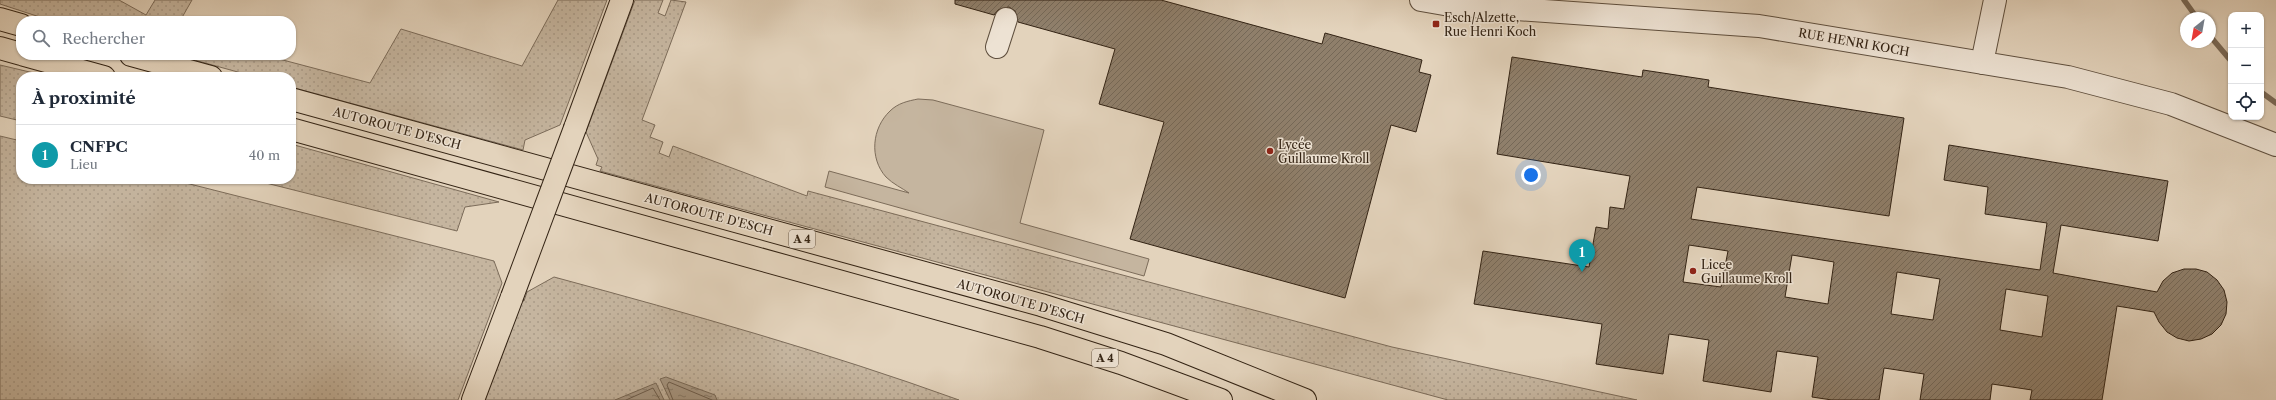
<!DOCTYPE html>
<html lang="fr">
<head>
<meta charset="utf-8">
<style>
	body { margin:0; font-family:"Libre Caslon Text",serif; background:#f6f6f7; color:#1f2937 }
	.controls { position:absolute; right:12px; top:12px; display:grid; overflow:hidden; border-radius:8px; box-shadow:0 1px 3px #0004 }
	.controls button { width:36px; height:36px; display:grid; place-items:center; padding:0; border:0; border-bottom:1px solid #e0e1e3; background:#fff; color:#1f2937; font:20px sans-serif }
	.compass { position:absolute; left:2180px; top:12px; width:36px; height:36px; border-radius:50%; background:#fff; box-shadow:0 1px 3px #0004; rotate:211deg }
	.you { position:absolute; left:1531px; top:175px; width:14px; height:14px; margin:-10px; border:3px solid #fff; border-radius:50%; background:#1a73e8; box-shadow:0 0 0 6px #1a73e833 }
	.badge { display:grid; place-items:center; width:26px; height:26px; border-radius:50%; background:#8f2418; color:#fff; font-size:13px; font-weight:700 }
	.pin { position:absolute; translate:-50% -33px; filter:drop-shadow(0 1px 2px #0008) }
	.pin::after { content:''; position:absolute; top:21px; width:14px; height:12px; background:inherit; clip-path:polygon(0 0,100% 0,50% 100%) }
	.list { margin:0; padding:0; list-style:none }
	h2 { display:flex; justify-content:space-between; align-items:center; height:52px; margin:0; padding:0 16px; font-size:17px }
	h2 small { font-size:13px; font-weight:400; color:#747a83 }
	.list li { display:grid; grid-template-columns:26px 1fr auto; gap:12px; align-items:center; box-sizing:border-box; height:60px; padding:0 16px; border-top:1px solid #e0e1e3 }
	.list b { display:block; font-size:15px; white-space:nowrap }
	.list p { margin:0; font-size:13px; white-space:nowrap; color:#747a83 }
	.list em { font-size:13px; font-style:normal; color:#747a83 }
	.icon { flex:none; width:22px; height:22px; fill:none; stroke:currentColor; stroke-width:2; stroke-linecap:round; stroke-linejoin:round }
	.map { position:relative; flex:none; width:2276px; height:400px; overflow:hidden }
	.search { position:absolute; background:#fff; box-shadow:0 1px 3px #0004; left:16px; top:16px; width:280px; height:44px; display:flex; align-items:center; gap:10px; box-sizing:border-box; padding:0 14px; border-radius:16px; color:#747a83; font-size:15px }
	.panel { position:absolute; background:#fff; box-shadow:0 1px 3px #0004; left:16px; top:72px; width:280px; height:112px; border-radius:16px }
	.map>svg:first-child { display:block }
	.grass { fill:url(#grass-dots); stroke:#7c6c5a }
	.pitch { fill:#c5b59f; stroke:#7c6c5a }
	.water { fill:url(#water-ripples); stroke:#796957 }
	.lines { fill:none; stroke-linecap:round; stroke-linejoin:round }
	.shore { stroke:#6d5d4c; stroke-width:1 }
	.stream { stroke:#796957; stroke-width:5.5 }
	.building { fill:url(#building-hatch); stroke:#332314; fill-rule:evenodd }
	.minor-casing { stroke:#5f4f3e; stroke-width:24 }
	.major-casing { stroke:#332314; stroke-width:24 }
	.highway-casing { stroke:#332314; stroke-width:24 }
	.minor { stroke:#ede2d3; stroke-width:22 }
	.major { stroke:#e3d3bc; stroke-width:22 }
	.highway { stroke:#e3d3bc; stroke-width:22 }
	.major-bridge-casing { stroke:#332314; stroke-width:24; stroke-linecap:butt }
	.major-bridge { stroke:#e3d3bc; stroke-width:22 }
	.poi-dot { fill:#8f2418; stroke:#ede2d3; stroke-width:1.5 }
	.labels { text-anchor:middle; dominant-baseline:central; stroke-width:3; stroke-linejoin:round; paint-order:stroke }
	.shield { fill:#ede2d3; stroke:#6b5c4d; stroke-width:1 }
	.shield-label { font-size:11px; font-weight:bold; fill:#332314 }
	.poi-label { font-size:12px; fill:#332314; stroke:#ede2d3; text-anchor:start }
	.street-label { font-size:12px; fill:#332314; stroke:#ede2d3 }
</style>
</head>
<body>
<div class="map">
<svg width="2276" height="400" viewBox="0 0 2276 400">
	<defs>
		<pattern id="grass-dots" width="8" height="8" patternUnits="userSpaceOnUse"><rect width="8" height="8" fill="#c5b59f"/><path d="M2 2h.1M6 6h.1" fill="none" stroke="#aa9b88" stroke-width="1.8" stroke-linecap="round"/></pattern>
		<pattern id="water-ripples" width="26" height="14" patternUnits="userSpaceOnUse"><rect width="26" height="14" fill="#a79783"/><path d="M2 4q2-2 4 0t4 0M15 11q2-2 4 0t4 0" fill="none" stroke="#897b6a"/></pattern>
		<pattern id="building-hatch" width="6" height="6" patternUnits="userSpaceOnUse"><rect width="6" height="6" fill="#8f7f6b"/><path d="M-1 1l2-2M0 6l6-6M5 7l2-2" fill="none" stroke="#756857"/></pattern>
	</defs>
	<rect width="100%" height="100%" fill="#e3d3bc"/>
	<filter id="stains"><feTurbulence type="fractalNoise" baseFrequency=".005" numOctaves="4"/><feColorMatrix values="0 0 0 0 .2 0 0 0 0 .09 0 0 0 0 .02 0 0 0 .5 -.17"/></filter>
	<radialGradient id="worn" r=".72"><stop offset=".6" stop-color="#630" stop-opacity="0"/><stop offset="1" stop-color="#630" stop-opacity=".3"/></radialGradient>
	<path class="grass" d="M0,0h119l27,15 9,-15h37l-12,21h-128l-52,-17z
		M558,0h49l-47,125 -35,15 -2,10 -232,-63v-10h-35l-80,-22h88l106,28 31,-54 121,37z
		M635,0h28l-5,13 7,3 6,-16 15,2 -44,118 13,5 -5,12 13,5 -4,11 10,4 4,-11 134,50 1,-5 584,156 245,53h-189l-848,-229 2,-4 -6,-2 2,-6 -12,-27z
		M0,65l51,12h-30v44l-21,-5z
		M0,136l21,5v38h149l324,82 8,22 -44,117h-458z
		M291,144l208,58 -34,5 -8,24 -207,-52h41z
		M554,277c137,37 272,75 405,123h-476l37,-100 4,1 3,-9z"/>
	<path class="pitch" d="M918,99l15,1 111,30 -24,93 129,36 -5,17 -319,-89 4,-16 80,22c-7,-5 -16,-9 -23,-16 -17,-19 -14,-49 4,-66 8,-8 18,-10 28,-12z"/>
	<path class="water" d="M666,377l49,18 2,5h-47l-10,-21z
		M656,383l8,17h-49z"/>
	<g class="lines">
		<path class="shore" d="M626,400l27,-12 7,12
			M673,400l-6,-15 2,-3 43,18"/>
		<path class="stream" d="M2184,0l13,18
			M2210,36l21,25
			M2261,92l15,11"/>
	</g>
	<path class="building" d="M955,0h206l161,44 3,-11 97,27 -3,12 12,3 -15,57 -25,-7 -46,173 -215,-59 34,-117 -65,-18 16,-55 -97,-27 -3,-11 -6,-4 -11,3 -4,5 -39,-11z
		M1512,57l130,20 1,-7 66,10 -1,7 196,31 -15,98 -192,-29 -6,32 349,51 7,-47 -62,-9 3,-27 -44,-7 5,-35 219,36 -10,60 -97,-16 -8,48 104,19 6,-11 9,-8 12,-4h12l11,3 10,8 7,10 3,12 -1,12 -5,11 -9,9 -11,5 -12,2 -12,-3 -10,-6 -8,-10 -5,-10 -37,-6 -15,94h-72l2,-10 -40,-6 -2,16h-70l4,-26 -40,-6 -5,32h-47l-20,-3 6,-40 -41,-6 -6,41 -68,-11 6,-41 -40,-6 -6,40 -67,-10 6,-40 -128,-20 9,-53 106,16 7,-40 12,2 2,-22 14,2 6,-33 -133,-22zM1689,245l39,6 -7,36 -38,-5zM1792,255l42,7 -6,42 -43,-7zM1897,272l43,7 -7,41 -42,-6zM2006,289l42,7 -6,41 -42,-7z"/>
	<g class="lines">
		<defs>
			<path id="minor" d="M1421,0l23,4 315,22 309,51 103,27 105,41
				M997,47l9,-28
				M1982,63l13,-63"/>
			<path id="major" d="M575,128l47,-128
				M473,400l39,-103"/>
			<path id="highway" d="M0,19l21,6
				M0,48l21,6
				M24,55l80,22
				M131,55l80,22
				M291,99l750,206 125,39 139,56
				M291,129l749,208 81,26 100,37"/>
		</defs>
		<use href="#minor" class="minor-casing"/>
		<use href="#major" class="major-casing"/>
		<use href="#highway" class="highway-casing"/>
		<use href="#minor" class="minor"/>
		<use href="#major" class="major"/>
		<use href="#highway" class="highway"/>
		<defs>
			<path id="major-bridge" d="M512,297l63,-169"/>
		</defs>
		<use href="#major-bridge" class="major-bridge-casing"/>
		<use href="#major-bridge" class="major-bridge"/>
	</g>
	<g class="poi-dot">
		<rect x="1432" y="20" width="8" height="8" rx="2"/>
		<circle cx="1270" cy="151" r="4"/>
		<circle cx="1693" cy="271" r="4"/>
	</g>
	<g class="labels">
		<g class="shield">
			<rect x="789" y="230" width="26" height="18" rx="3"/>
			<rect x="1092" y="349" width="26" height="18" rx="3"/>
		</g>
		<g class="shield-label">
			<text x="802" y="239">A 4</text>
			<text x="1105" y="358">A 4</text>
		</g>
		<g class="poi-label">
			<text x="1444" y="17">Esch/Alzette,<tspan x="1444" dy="14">Rue Henri Koch</tspan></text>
			<text x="1278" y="144">Lycée<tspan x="1278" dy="14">Guillaume Kroll</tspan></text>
			<text x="1701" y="264">Licee<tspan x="1701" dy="14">Guillaume Kroll</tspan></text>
		</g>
		<g class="street-label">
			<text transform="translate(1854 42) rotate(10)">RUE HENRI KOCH</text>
			<text transform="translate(397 128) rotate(15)">AUTOROUTE D'ESCH</text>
			<text transform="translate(709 214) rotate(15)">AUTOROUTE D'ESCH</text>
			<text transform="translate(1021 301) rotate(16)">AUTOROUTE D'ESCH</text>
		</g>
	</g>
	<rect width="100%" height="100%" filter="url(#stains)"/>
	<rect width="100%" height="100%" fill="url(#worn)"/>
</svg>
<div class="controls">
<button>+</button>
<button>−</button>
<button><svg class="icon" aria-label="locate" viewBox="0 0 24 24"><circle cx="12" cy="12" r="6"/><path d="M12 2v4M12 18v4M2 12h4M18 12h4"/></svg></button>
</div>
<svg class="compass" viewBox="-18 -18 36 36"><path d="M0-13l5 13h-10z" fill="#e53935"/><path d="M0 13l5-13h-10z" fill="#747a83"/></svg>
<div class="you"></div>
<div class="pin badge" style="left:1582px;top:272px;background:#0f9aa8">1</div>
<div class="search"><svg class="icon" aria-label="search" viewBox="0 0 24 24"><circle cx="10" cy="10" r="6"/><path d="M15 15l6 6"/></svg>Rechercher</div>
<section class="panel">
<h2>À proximité<small></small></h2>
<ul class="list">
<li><span class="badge" style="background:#0f9aa8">1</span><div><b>CNFPC</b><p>Lieu</p></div><em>40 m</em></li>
</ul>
</section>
</div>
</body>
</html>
